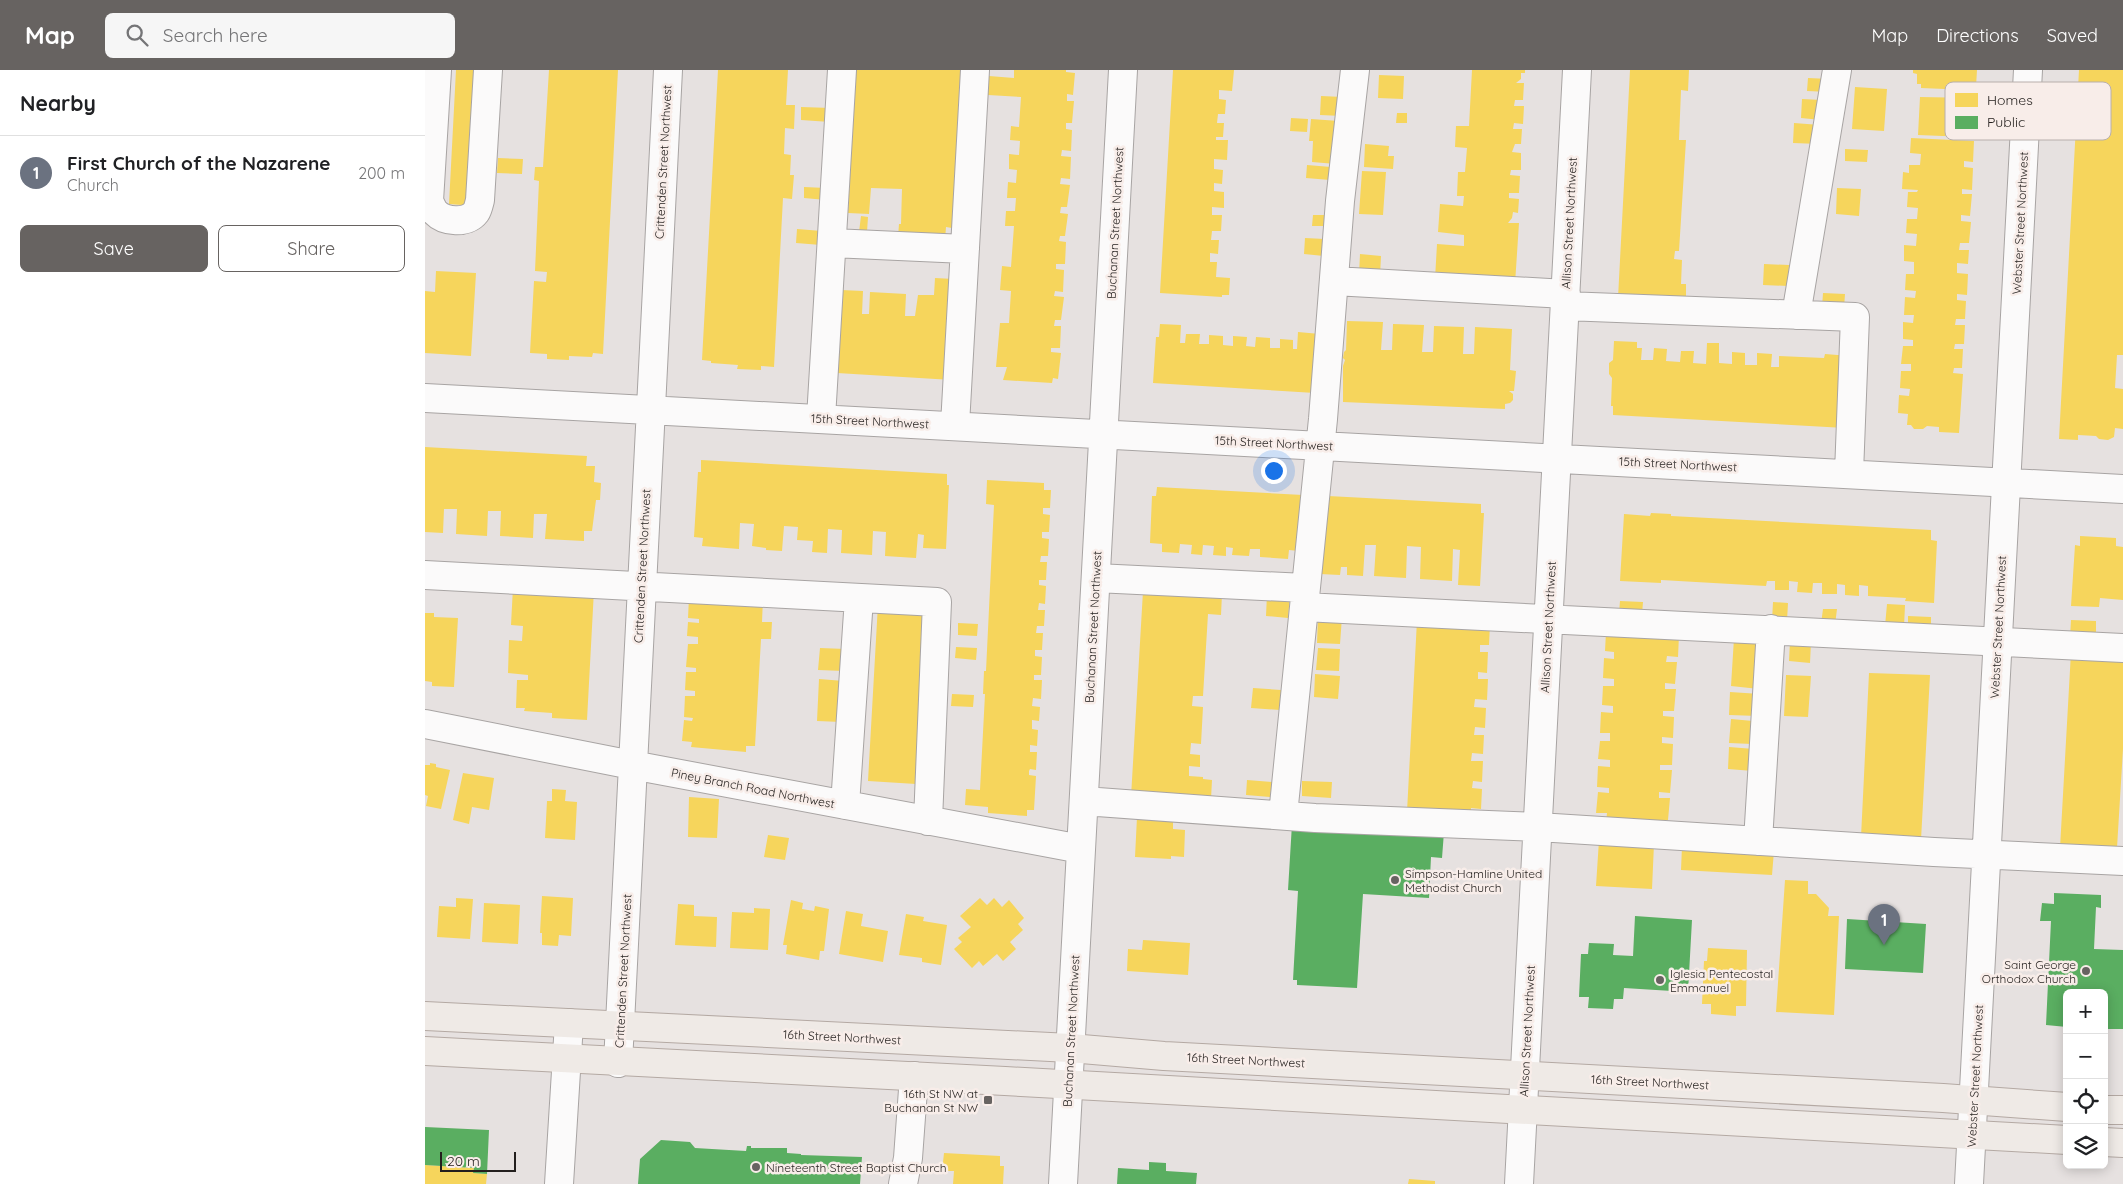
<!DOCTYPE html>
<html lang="en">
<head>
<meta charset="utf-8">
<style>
	body { margin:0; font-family:Quicksand,sans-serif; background:#f6f6f6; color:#202124 }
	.controls { position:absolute; right:15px; bottom:15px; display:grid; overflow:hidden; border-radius:8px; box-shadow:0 2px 12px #0003 }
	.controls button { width:45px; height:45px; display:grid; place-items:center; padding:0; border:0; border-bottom:1px solid #e0e0e0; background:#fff; color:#202124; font:25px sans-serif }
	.scale { position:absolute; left:15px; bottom:12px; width:76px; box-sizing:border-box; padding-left:5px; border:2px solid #231f1d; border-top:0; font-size:14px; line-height:18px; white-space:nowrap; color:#231f1d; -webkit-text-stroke:4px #f8ede9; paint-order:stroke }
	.you { position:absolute; left:848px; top:400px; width:18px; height:18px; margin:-12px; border:4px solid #fff; border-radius:50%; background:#1a73e8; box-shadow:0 0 0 8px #1a73e833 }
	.badge { display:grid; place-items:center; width:32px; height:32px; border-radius:50%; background:#676361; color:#fff; font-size:16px; font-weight:700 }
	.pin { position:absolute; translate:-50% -41px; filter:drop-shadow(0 1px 2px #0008) }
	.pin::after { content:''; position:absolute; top:26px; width:18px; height:15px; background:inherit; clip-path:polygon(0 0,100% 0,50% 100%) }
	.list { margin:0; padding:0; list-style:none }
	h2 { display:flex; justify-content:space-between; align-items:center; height:65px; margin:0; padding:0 20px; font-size:21px }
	h2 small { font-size:16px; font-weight:400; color:#757577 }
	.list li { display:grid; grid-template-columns:32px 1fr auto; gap:15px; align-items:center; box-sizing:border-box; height:75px; padding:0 20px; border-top:1px solid #e0e0e0 }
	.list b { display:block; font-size:19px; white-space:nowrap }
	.list p { margin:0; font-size:16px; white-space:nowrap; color:#757577 }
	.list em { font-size:16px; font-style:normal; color:#757577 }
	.actions { display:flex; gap:10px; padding:15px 20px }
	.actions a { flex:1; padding:11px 0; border:1px solid #676361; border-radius:8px; text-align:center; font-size:18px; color:#676361 }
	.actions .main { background:#676361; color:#fff }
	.icon { flex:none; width:28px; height:28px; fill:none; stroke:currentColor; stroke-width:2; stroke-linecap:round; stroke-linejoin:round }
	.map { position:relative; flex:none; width:1698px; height:1114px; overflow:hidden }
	header { display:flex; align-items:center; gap:30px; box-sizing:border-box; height:70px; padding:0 25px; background:#676361; color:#fff }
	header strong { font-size:24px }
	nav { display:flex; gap:28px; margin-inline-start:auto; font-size:18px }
	.search { width:350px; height:45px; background:#f6f6f6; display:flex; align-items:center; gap:12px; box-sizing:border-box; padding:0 18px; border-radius:8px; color:#757577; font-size:19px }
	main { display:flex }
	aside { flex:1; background:#fff }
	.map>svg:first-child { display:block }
	.homes { fill:#f6d55c }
	.public { fill:#5aae61 }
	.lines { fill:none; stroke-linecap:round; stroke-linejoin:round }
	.minor-casing { stroke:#a8a4a3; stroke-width:30 }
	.major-casing { stroke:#b4a9a3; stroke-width:30 }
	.minor { stroke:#fbfafa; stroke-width:28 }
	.major { stroke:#efeae6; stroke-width:28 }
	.poi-dot { fill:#676361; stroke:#f8ede9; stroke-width:2 }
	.labels { text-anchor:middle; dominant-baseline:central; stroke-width:5; stroke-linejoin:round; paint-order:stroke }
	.street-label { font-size:12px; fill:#231f1d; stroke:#f8ede9 }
	.poi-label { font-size:12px; fill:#231f1d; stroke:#f8ede9; text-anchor:start }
	.key { fill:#f8ede9; stroke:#b8afac; stroke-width:1 }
	.key-label { font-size:14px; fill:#231f1d }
</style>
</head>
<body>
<header>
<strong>Map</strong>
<div class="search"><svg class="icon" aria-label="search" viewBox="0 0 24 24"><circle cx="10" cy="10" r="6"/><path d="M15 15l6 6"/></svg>Search here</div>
<nav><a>Map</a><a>Directions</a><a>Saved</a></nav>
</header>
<main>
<aside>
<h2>Nearby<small></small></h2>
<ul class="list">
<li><span class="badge" style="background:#6b7280">1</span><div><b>First Church of the Nazarene</b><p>Church</p></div><em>200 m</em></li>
</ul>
<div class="actions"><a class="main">Save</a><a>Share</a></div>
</aside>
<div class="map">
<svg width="1698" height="1114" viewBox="0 0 1698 1114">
	<rect width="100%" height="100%" fill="#e6e1e0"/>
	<path class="homes" d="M31,0h25l-7,136 -25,-2z
		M124,0h69l-15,284 -10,-1 -1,4 -23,-1v4l-22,-1v-5l-17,-1 4,-72 12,1 1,-10 -12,-1 4,-90 -5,-1 1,-13h8z
		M293,0h70l-2,35h9l-1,24 -9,-1 -1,26 7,1 -1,20h4l-2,24 -9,-1 -9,169 -13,-1v4l-24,-1 1,-4 -27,-2v-2l-9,-1z
		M431,0h114v11h-10l-8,147 -6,-1 -1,13 -47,-3 1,-13h2l1,-35 -31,-1 -2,26 -21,-1z
		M589,0h52v2l9,1 -2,22 -6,-1v7h7l-2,22h-6v6l6,1 -1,21 -9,-1 -1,6 10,1 -1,22 -9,-1 -1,6 10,1 -3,22h-6l-1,6 8,1 -3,22h-5l-1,5 7,1 -1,22h-9v5l8,1 -1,22 -8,-1 -1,5 10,1 -3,23h-6l-1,6h7l-1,22h-9v4l10,1 -3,26 -5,-1 -1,5 -49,-3 4,-13h-11l4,-44h9l2,-32 -11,-1 2,-24 9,1 3,-41h-9l1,-15h9l1,-13h-9l1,-16 8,1 1,-13 -8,-1v-15l10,1 1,-14 -10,-1 1,-14 8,1 2,-30 -33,-2 1,-19 25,2z
		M748,0h61l-2,21 -13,-1v9l7,1 -1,14h-7l-1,9h7l-1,14h-7v3h12l-1,20 -13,-1v10l9,1 -1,14 -8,-1v8l10,1v16l-12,-1v8h10l-1,16h-9l-1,9h8l-1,14 -8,-1v9h7l-1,15 14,1 -1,17h-7v2l-62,-4z
		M1047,0h53v3h-4v6l-5,4h8l-1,17h-8l-1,6h10l-1,18 -9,-1 -1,6h9l-1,15h-6l-3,8 9,1v17h-10l-1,5 10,1 -1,17h-10v5l10,1 -1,14 -5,-1 -1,6 -4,5h11l-4,61 -80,-5 2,-35 27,2v-11l-26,-3 2,-28 23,2 1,-10h-7l1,-24h7l2,-24 -12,-1 1,-21h13z
		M1205,0h59l-1,21 -7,-1 -2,50h7l-7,111h-4l-1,8 8,1 -1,24h5v18l-68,-4z
		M1488,0h64l-1,17h-6l-1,3 -48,-2v-4h-4v-10l-4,-1z
		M1654,0h44v285h-6l-2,33 8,1v40l-8,-1 -1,9 -6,3 -9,-1 -3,-3 -18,-1v5l-19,-1z
		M954,5l25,1 -1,23 -25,-1z
		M1383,8l22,1 -1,13 -22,-1z
		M1430,17l32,2 -3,42 -32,-2z
		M896,26l22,1 -1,19 -22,-1z
		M1495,27l55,1 -2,36h-6v3l-49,-2z
		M1377,29l20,1 -1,20 -20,-2z
		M376,37l30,1 -1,14 -29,-2z
		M972,43h10v10h-11z
		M866,48l17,1 -1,13 -17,-1z
		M886,49l28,2 -3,43 -24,-2 1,-21h-4z
		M1369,53l26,2 -1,19 -26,-1z
		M1486,68l63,3 -1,21 -9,-1v6l9,1 -1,22 -10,-1v5h10l-2,22 -9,-1v6l10,1 -2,21h-9l-1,7h10l-1,14 -11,-1v10l11,1 -1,21 -10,-1v6l9,1 -1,18h-9l-1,6h10l-1,19h-9l-1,5h9l-1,19h-8l-1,5 10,1 -4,59 -20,-1v-5l-12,-1 -4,3h-9l-3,-4h-4l1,-11 -10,-1 1,-18 10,1 1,-7 -10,-1 1,-17h10v-7h-10l2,-18h10v-6l-10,-1v-17l10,1 1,-8h-10l1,-18 10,1 1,-7 -11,-1 1,-16h8v-12l-10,-1v-16l12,1 1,-12 -11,-1 1,-14h10l1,-11 -11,-1 1,-15h9l1,-2 -16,-1 1,-17 6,1v-8h11l1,-11 -11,-1z
		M940,74l24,2 -1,10h6l-1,13 -29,-2z
		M1420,79l23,1 -1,12 -22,-1z
		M73,88l25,1 -1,15 -25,-1z
		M882,95l24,2 -1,13 -24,-2z
		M937,101l24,1 -3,43 -24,-1z
		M379,117l22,1v12l-22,-2z
		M1412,118l24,1 -2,27 -23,-2z
		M888,145h17l-1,11h-17z
		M436,146l7,1 -1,15h-8z
		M372,159l25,2 -1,14 -25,-2z
		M880,168l20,1 -1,17 -20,-2z
		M935,184l21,2 -1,20 -21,-1z
		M1339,194l25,1 -1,21 -25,-1z
		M11,201l40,2 -5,83 -46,-3v-62l10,1z
		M510,208l19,1 -2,101 -115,-7 4,-83 22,1 -1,23h7l1,-22 36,2 -1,22h10l3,-21h16z
		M1398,223l22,1 -1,14 -22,-1z
		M922,251l36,1 -2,28h11l1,-26 31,1 -2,27h11l1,-26 30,1 -1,27h11l1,-27 37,2 -2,41 6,1 -2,20h-5l4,3v6l-3,3 -5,1v5l-162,-7v-36l2,-6 -2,-2 1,-6 2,-2z
		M735,254l21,1 -1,18h5l1,-9h14l-1,10h10v-9l14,1v9l10,1v-10l14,1 -1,9 9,1 1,-10 14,1v10h10v-9l13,1v9h4l1,-17 22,2 -5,59 -162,-10 3,-46h3z
		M1189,271l23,1v6h5l-1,12h12l1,-12 13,1 -1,12 14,1 1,-11h13l-1,12 13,1 1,-21h12v20l13,1v-12l13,1v12h12v-12l15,1 -1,13h8v-11l45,2 1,-4 25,2 -5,72 -232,-13v-9h-2l1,-28 -3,-4v-11l4,-3z
		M0,377l162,9 -1,10h9l-1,16 7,1 -1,17h-4l-4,31h-8v10l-39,-2 2,-25h-13l-1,24 -33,-2 1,-25h-13l-1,25 -31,-2 1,-25h-13l-1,24 -18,-1z
		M276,390l246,14v11h2l-3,64 -23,-1 1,-13 -6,-1 -2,24 -31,-2 1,-24 -13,-1 -1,24 -31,-2 1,-23 -14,-1 -1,24 -15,-1 1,-11 -16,-1 1,-13 -14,-1 -2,25 -16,-1v-2l-14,-2 2,-22 -14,-1 -1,26 -37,-3 1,-8 -9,-1 4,-65h3z
		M562,410l57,3v7h7l-1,18h-7v6l7,1 -1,17h-7v6l7,1 -1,17h-7l-1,6h7l-1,18h-7v5l7,1 -1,18 -6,-1 -1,7h7l-1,16h-7l-1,7h7l-1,17h-7v6l7,1 -1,18h-7v5h8l-1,19 -8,-1 -1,8 8,1 -1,14 -7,-1v9l6,1 -1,16 -7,-1v7h7l-1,18 -6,-1 -1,2v4l7,1 -2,34h-7v6l-39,-3v-6l-23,-2 1,-16 14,1 5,-96h-2l1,-23h2l8,-166 -8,-1z
		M732,417l146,8 -4,56 -10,-1 -1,9 -28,-2v-8h-10l-1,7 -17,-1 1,-7 -7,-1v9l-13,-1 1,-9 -11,-1 -1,10 -11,-1 1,-9 -12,-1 -1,9 -17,-1v-8l-12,-1 2,-47h4z
		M903,426l153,8v9h3l-4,73 -22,-1 2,-35 -7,-1 -1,32 -32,-2 1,-32 -14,-1 -1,32 -32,-2 2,-31h-11l-2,31 -16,-1v-8h-6l-1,8 -20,-1z
		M1226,443l20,1v2l260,14v10l6,1 -3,62 -29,-2 1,-3 -38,-2v-10l-9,-1v11l-14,-1v-10l-8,-1v10h-15v-11h-9l-1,10 -15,-1 1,-10 -9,-1v9h-14v-9h-8l-1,5 -105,-6v3l-41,-2 4,-67 26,2z
		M1655,466l36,2v8l7,1v53l-23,-2 -1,9 -28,-1 4,-61 5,1z
		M88,517l81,3 -7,130 -35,-2v-5l-28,-2 1,-3h-9l1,-28h11v-5l-20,-2 1,-33 13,1 1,-15 -12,-1z
		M718,521l79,3 -1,21 -13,-1 -5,82h-10l-1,10 11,1 -2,37 -10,-1 -1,11 10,1v12l-11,-1v10l14,1v2l9,1 -1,19 -80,-2z
		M842,524l23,1 -2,23 -22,-2z
		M264,527l74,1 -1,24h10l-1,17h-10l-6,107h-9v6l-55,-5 1,-5 -10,-1 2,-21 8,1 1,-3 -9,-1 1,-21h10v-5l-10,-1 1,-18h10v-4l-10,-1 2,-23h10v-7l-11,-1 1,-14 11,1v-4l-11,-1z
		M1195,531l23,1 -1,12 -23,-1z
		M1348,532l15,1 -1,18h-15z
		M453,534l48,3 -10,177 -48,-3z
		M1462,534l18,1 -1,22 -19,-1z
		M1398,539h14l-2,16 -14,-1z
		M0,543h9v4l24,1 -4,69 -22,-1v-4l-7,-1z
		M893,546l24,1 -2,27 -23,-1z
		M1483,546l23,1v13l-23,-1z
		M992,550l73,4 -1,21h-9v7h8l-1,21 -9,-1v7h10l-1,21 -12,-1 -1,8 12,1 -1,20 -10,-1 -1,8h10l-1,19 -11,-1 -1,8h12l-1,21 -9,-1 -1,7 10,1 -1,20 -10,-1v7l-64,-3z
		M1646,550l25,1v17l-26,-1z
		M533,553l20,1 -1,12 -19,-1z
		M1181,562l73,3 -1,22 -11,-1 -1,6h11l-2,22 -10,-1v6h11l-2,22h-11v5l11,1 -1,21 -11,-1v6l11,1 -1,21h-12v5h12l-2,23 -11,-1v6h11l-2,22h-10l-1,5 -51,-3 1,-9h-11l2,-21 11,1v-5l-12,-1 1,-21 12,1v-7l-12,-1 2,-18h10v-8h-10l1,-21 12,1v-7l-11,-1 1,-19h11v-7l-11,-1 1,-20 10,1v-7l-9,-1z
		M1309,568l29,2 -4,49 -28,-3z
		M1365,571l21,1 -1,21 -21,-2z
		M531,577l21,1 -1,12 -21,-2z
		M395,578l26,1 -2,22 -26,-1z
		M893,578l22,1 -1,22 -23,-1z
		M1646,582l52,4v93l-6,99h-57z
		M1444,603l61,2 -9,165 -60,-3z
		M890,604l25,2 -2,23 -24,-2z
		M1361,605l25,1 -3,41 -24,-1z
		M394,609l25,2 -3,41 -24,-1z
		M828,618l28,2 -1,20 -29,-2z
		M1305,622l30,2 -2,22 -29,-1z
		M527,624l22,1 -1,12 -22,-1z
		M1306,649l22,2 -1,23 -23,-1z
		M1304,677l25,2 -1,22 -25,-2z
		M5,693l6,1v3l14,3 -9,39 -15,-3 2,-10 -3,-1v-30h5z
		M38,703l31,5 -5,32 -17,-3 -3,17 -16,-4z
		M822,710l25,2 -2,15 -24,-2z
		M877,711l30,1 -1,16 -29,-2z
		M127,719l14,1 -1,11 12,1 -2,38 -30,-2 2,-37h5z
		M264,727l30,2 -2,39 -29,-1z
		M712,747l36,1v11l12,1 -1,27 -13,-1v3l-36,-2z
		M343,765l21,3 -4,22 -21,-3z
		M1174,770l55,4 -2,45 -56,-3z
		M1257,776l92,5 -2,24 -91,-5z
		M1360,810l23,1v13h8l13,14 -1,8h11l-5,99 -58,-3z
		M117,826l31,2 -2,38 -12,-1 -1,11 -16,-1v-12h-2z
		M31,828l17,1 -3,40 -33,-2 2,-31 17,1z
		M555,828l7,7 7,-7 8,9 7,-7 15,18 -6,6 5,6 -13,12 6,7 -13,12 -6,-7 -14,12 -4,-5 -7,7 -18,-19 8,-7 -4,-4 13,-11 -11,-11z
		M366,830l12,3 -1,6 12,2 1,-5 14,3 -5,42h-4l-1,9 -33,-6 1,-9h-4z
		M59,833l36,2 -2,39 -36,-2z
		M253,834l16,1v11l23,1 -1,30 -41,-2z
		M329,838l16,1 -2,41 -38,-2 2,-36 22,1z
		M421,841l17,3 -2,12 27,5 -5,31 -44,-8z
		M481,844l18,3 -1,4 24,4 -6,40 -19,-3v-4l-23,-3z
		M718,870l47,3 -2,32 -61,-4 1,-22 14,1z
		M1283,878l39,2 -1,56h-10v10l-25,-2v-10h-9l2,-43h3z
		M519,1083l56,3v10h4l-1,18h-50l1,-13h-12z
		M0,1095l49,3 -1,5 14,1 -1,10h-61z
		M984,1109l26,2v3h-27z"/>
	<path class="public" d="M867,754l152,8 -2,26 -11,-1 -2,41 -66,-4 -6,94 -60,-3v-5h-4l5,-89 -10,-1z
		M1629,823l47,2v13l-5,-1 -2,42 29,1v79h-19v-36h-37v34l-21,-2 5,-104h-11l2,-18 12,1z
		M1210,846l57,4 -4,72 -64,-4 -1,11h-9l-1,10 -25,-1 1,-11h-10l2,-43h7l1,-11 25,1 -1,11 20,1z
		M1422,849l79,5 -3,49 -78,-4z
		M0,1057l64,3 -2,44 -14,-1 1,-5 -49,-3z
		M236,1070l29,2 5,6 51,3 1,-5h4v2h36v5l14,1v1l61,2 -2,27h-222l2,-25z
		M724,1092l17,1v8l31,2 -1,11h-79l1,-16 31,2z"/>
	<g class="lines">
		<defs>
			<path id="minor" d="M12,0l-8,131c2,4 4,9 6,11 9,10 32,12 41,0 2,-3 3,-8 4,-12l8,-130
				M407,173l133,6
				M909,211l232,13
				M1140,236l290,11 -6,156
				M1371,245l41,-245
				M0,328l1698,91
				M396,348l21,-348
				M530,355l20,-355
				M0,505l512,27 -9,219
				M671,508l209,10
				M879,537l819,41
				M0,654l207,41 449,84
				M659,731l231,17 223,9 396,25 189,9
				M420,735l14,-207
				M858,745l40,-396 17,-218 15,-131
				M1333,771l13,-212
				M193,993l50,-993
				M134,1114l10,-161
				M478,1114l5,-26 6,-82
				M638,1114l60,-1114
				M1094,1114l58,-1114
				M1544,1114l59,-1114"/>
			<path id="major" d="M0,946l645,32 94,8 779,42 124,9
				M0,981l580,30 1062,59
				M1679,1040h19
				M1679,1072l19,1"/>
		</defs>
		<use href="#minor" class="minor-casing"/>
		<use href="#major" class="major-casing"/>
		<use href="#minor" class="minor"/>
		<use href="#major" class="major"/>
	</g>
	<g class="poi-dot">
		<circle cx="970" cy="810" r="5"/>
		<circle cx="1661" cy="901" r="5"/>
		<circle cx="1235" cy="910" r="5"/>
		<rect x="558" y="1025" width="10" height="10" rx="2.5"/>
		<circle cx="331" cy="1097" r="5"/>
	</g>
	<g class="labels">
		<g class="street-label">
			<text transform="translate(238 92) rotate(-87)">Crittenden Street Northwest</text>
			<text transform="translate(690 153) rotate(-87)">Buchanan Street Northwest</text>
			<text transform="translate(1144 153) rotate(-87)">Allison Street Northwest</text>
			<text transform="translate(1595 153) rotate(-87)">Webster Street Northwest</text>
			<text transform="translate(445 351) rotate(3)">15th Street Northwest</text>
			<text transform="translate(849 373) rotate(3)">15th Street Northwest</text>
			<text transform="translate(1253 394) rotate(3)">15th Street Northwest</text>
			<text transform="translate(217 496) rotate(-87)">Crittenden Street Northwest</text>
			<text transform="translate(668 557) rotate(-87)">Buchanan Street Northwest</text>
			<text transform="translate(1123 557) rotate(-87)">Allison Street Northwest</text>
			<text transform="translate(1573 557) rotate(-87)">Webster Street Northwest</text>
			<text transform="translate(328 718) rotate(11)">Piney Branch Road Northwest</text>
			<text transform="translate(198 901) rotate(-87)">Crittenden Street Northwest</text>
			<text transform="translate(646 961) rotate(-87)">Buchanan Street Northwest</text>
			<text transform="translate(1102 961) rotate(-87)">Allison Street Northwest</text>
			<text transform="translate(417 967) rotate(3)">16th Street Northwest</text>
			<text transform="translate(821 990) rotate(3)">16th Street Northwest</text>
			<text transform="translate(1550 1006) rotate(-87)">Webster Street Northwest</text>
			<text transform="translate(1225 1012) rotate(3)">16th Street Northwest</text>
		</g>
		<g class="poi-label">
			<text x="980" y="803">Simpson-Hamline United<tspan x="980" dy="14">Methodist Church</tspan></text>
			<text x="1651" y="894" text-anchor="end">Saint George<tspan x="1651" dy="14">Orthodox Church</tspan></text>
			<text x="1245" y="903">Iglesia Pentecostal<tspan x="1245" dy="14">Emmanuel</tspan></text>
			<text x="553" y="1023" text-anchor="end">16th St NW at<tspan x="553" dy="14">Buchanan St NW</tspan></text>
			<text x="341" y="1097">Nineteenth Street Baptist Church</text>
		</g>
	</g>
	<rect x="1520" y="12" width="166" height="58" rx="8" class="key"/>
	<rect x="1530" y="23" width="23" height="14" fill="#f6d55c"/>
	<rect x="1530" y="46" width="23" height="13" fill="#5aae61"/>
	<g class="key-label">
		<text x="1562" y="35">Homes</text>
		<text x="1562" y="57">Public</text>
	</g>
</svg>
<div class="controls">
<button>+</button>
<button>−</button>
<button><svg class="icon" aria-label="locate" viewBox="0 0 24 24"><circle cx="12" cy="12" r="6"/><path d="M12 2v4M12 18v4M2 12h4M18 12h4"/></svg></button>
<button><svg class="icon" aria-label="layers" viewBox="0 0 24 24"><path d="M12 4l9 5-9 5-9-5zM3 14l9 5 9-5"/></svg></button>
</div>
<div class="scale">20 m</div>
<div class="you"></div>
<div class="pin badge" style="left:1459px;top:875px;background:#6b7280">1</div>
</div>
</main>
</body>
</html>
